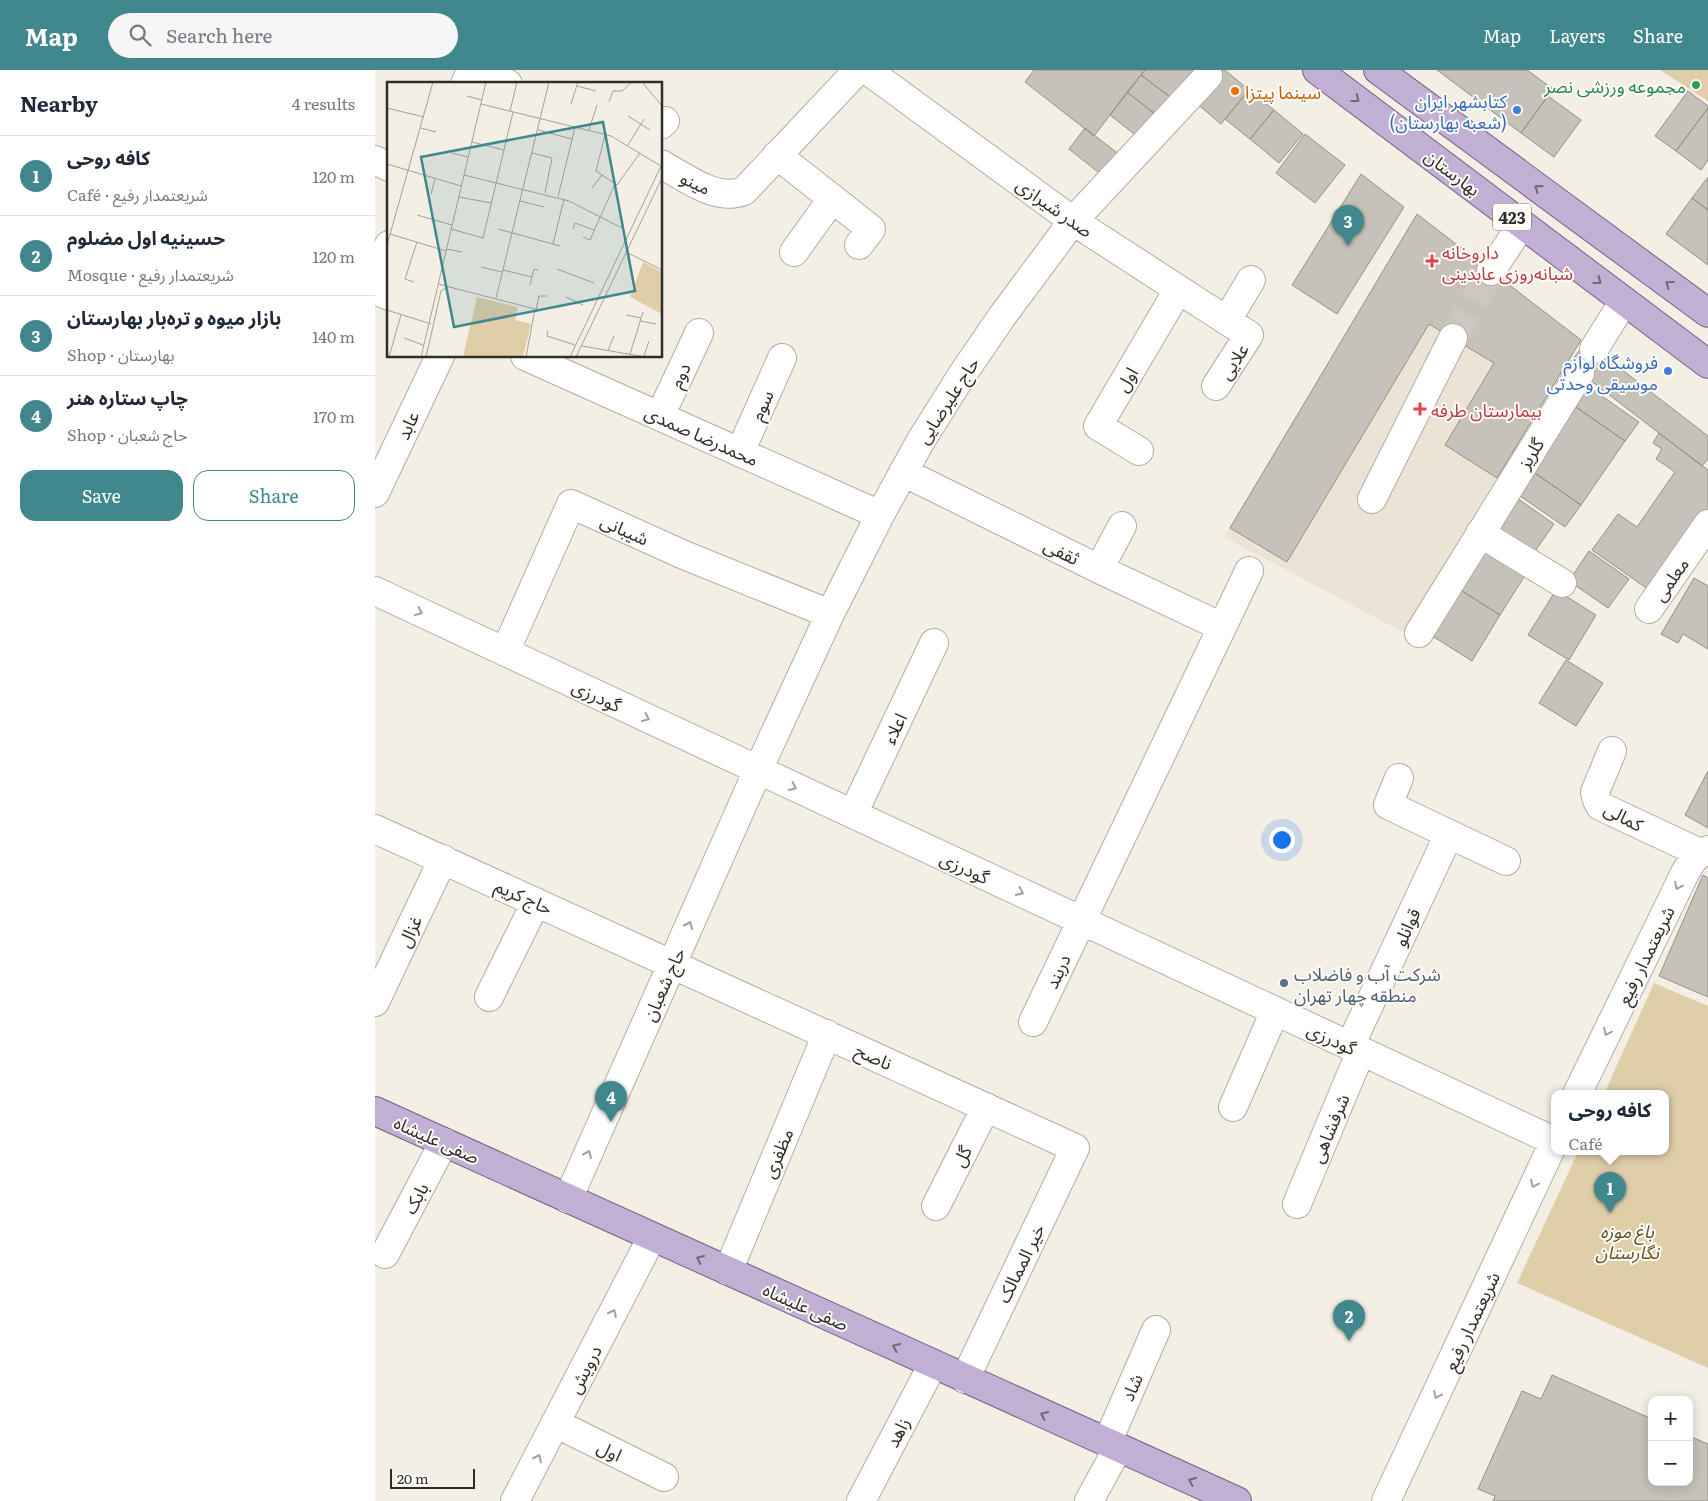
<!DOCTYPE html>
<html lang="en">
<head>
<meta charset="utf-8">
<style>
	body { margin:0; font-family:Literata,"Noto Sans Arabic",serif; background:#f6f6f7; color:#1f2937 }
	.controls { position:absolute; right:15px; bottom:15px; display:grid; overflow:hidden; border-radius:10px; box-shadow:0 2px 12px #0003 }
	.controls button { width:45px; height:45px; display:grid; place-items:center; padding:0; border:0; border-bottom:1px solid #e0e1e3; background:#fff; color:#1f2937; font:25px sans-serif }
	.scale { position:absolute; left:15px; bottom:12px; width:85px; box-sizing:border-box; padding-left:5px; border:2px solid #2f2d29; border-top:0; font-size:14px; line-height:18px; white-space:nowrap; color:#2f2d29; -webkit-text-stroke:4px #fefcf8; paint-order:stroke }
	.you { position:absolute; left:906px; top:769px; width:18px; height:18px; margin:-12px; border:4px solid #fff; border-radius:50%; background:#1a73e8; box-shadow:0 0 0 8px #1a73e833 }
	.badge { display:grid; place-items:center; width:32px; height:32px; border-radius:50%; background:#40888d; color:#fff; font-size:16px; font-weight:700 }
	.pin { position:absolute; translate:-50% -41px; filter:drop-shadow(0 1px 2px #0008) }
	.pin::after { content:''; position:absolute; top:26px; width:18px; height:15px; background:inherit; clip-path:polygon(0 0,100% 0,50% 100%) }
	.popup { position:absolute; left:1176px; top:1020px; width:118px; height:65px; box-sizing:border-box; display:grid; place-content:center; border-radius:10px; background:#fff; filter:drop-shadow(0 1px 4px #0005); font-size:16px; white-space:nowrap; color:#747a83 }
	.popup b { font-size:19px; color:#1f2937 }
	.popup::after { content:''; position:absolute; left:50%; top:100%; margin-left:-10px; border:10px solid transparent; border-top-color:#fff }
	.list { margin:0; padding:0; list-style:none }
	h2 { display:flex; justify-content:space-between; align-items:center; height:65px; margin:0; padding:0 20px; font-size:21px }
	h2 small { font-size:16px; font-weight:400; color:#747a83 }
	.list li { display:grid; grid-template-columns:32px 1fr auto; gap:15px; align-items:center; box-sizing:border-box; height:80px; padding:0 20px; border-top:1px solid #e0e1e3 }
	.list b { display:block; font-size:19px; white-space:nowrap }
	.list p { margin:0; font-size:16px; white-space:nowrap; color:#747a83 }
	.list em { font-size:16px; font-style:normal; color:#747a83 }
	.actions { display:flex; gap:10px; padding:15px 20px }
	.actions a { flex:1; padding:11px 0; border:1px solid #40888d; border-radius:15px; text-align:center; font-size:18px; color:#40888d }
	.actions .main { background:#40888d; color:#fff }
	.icon { flex:none; width:28px; height:28px; fill:none; stroke:currentColor; stroke-width:2; stroke-linecap:round; stroke-linejoin:round }
	.map { position:relative; flex:none; width:1333px; height:1431px; overflow:hidden }
	header { display:flex; align-items:center; gap:30px; box-sizing:border-box; height:70px; padding:0 25px; background:#40888d; color:#fff }
	header strong { font-size:24px }
	nav { display:flex; gap:28px; margin-inline-start:auto; font-size:18px }
	.search { width:350px; height:45px; background:#f6f6f7; display:flex; align-items:center; gap:12px; box-sizing:border-box; padding:0 18px; border-radius:28px; color:#747a83; font-size:19px }
	main { display:flex }
	aside { flex:1; background:#fff }
	.map>svg:first-child { display:block }
	.built { fill:#ebe3d3 }
	.garden { fill:#dfcea8 }
	.building { fill:#c7c2b9; stroke:#959187 }
	.lines { fill:none; stroke-linecap:round; stroke-linejoin:round }
	.minor-tunnel { stroke:#cdc8bf; stroke-width:28; stroke-dasharray:28 14; stroke-linecap:butt }
	.minor-casing { stroke:#b1ada3; stroke-width:30 }
	.major-casing { stroke:#736086; stroke-width:30 }
	.minor { stroke:#fff; stroke-width:28 }
	.major { stroke:#c1b0d4; stroke-width:28 }
	.oneway { stroke:#716876 }
	.oneway2 { stroke:#a1a09f }
	.leisure-dot { fill:#2e9e5b; stroke:#fefcf8; stroke-width:2 }
	.food-dot { fill:#e8710a; stroke:#fefcf8; stroke-width:2 }
	.shop-dot { fill:#3f7fe0; stroke:#fefcf8; stroke-width:2 }
	.health-dot { fill:#e0444e; stroke:#fefcf8; stroke-width:2 }
	.service-dot { fill:#5c6f8a; stroke:#fefcf8; stroke-width:2 }
	.labels { text-anchor:middle; dominant-baseline:central; stroke-width:4; stroke-linejoin:round; paint-order:stroke }
	.shield { fill:#fefcf8; stroke:#6d6b67; stroke-width:1 }
	.shield-label { font-size:16px; font-weight:bold; fill:#2f2d29 }
	.leisure-label { font-size:18px; fill:#27864d; stroke:#fefcf8; text-anchor:end }
	.food-label { font-size:18px; fill:#c56008; stroke:#fefcf8; text-anchor:start }
	.shop-label { font-size:18px; fill:#366cbe; stroke:#fefcf8; text-anchor:end }
	.street-label { font-size:18px; fill:#2f2d29; stroke:#fefcf8 }
	.health-label { font-size:18px; fill:#be3a42; stroke:#fefcf8; text-anchor:start }
	.service-label { font-size:18px; fill:#4e5e75; stroke:#fefcf8; text-anchor:start }
	.park-label { font-size:18px; font-style:italic; fill:#655122; stroke:#fefcf8 }
	.inset-road { fill:none; stroke:#a5a19a; stroke-width:1 }
	.view { fill:#40888d; fill-opacity:0.15; stroke:#40888d; stroke-width:2.5 }
	.inset-edge { fill:none; stroke:#2f2d29; stroke-width:2.5 }
</style>
</head>
<body>
<header>
<strong>Map</strong>
<div class="search"><svg class="icon" aria-label="search" viewBox="0 0 24 24"><circle cx="10" cy="10" r="6"/><path d="M15 15l6 6"/></svg>Search here</div>
<nav><a>Map</a><a>Layers</a><a>Share</a></nav>
</header>
<main>
<aside>
<h2>Nearby<small>4 results</small></h2>
<ul class="list">
<li><span class="badge">1</span><div><b>کافه روحی</b><p>Café · شریعتمدار رفیع</p></div><em>120 m</em></li>
<li><span class="badge">2</span><div><b>حسینیه اول مضلوم</b><p>Mosque · شریعتمدار رفیع</p></div><em>120 m</em></li>
<li><span class="badge">3</span><div><b>بازار میوه و تره‌بار بهارستان</b><p>Shop · بهارستان</p></div><em>140 m</em></li>
<li><span class="badge">4</span><div><b>چاپ ستاره هنر</b><p>Shop · حاج شعبان</p></div><em>170 m</em></li>
</ul>
<div class="actions"><a class="main">Save</a><a>Share</a></div>
</aside>
<div class="map">
<svg width="1333" height="1431" viewBox="0 0 1333 1431">
	<rect width="100%" height="100%" fill="#f4efe5"/>
	<path class="built" d="M1042,144l164,126 -178,292 -179,-95z"/>
	<path class="garden" d="M1285,0h48v31z
		M1279,913l54,23v362l-191,-85 61,-131h87v-58h-61z"/>
	<path class="building" d="M659,0h111l-51,66 -69,-54z
		M770,0h52l-23,30 -33,-25z
		M846,0h4l24,20 -28,34 -26,-22z
		M1062,0h90l26,19 -32,44z
		M766,5l33,25 -14,18 -33,-26z
		M874,20l25,20 -24,29 -25,-20z
		M1313,21l20,15v2l-32,43 -21,-15z
		M752,22l33,26 -17,23 -33,-26z
		M1173,26l33,24 -27,37 -33,-24z
		M1333,38v52l-7,10 -25,-19z
		M899,40l29,24 -24,29 -29,-24z
		M710,58l40,31 -17,21 -39,-31z
		M930,64l40,31 -30,38 -39,-30z
		M986,104l43,33 -67,107 -45,-29z
		M1333,107v33l-16,-12z
		M1317,128l16,12v55l-42,-31z
		M1042,144l164,126 -84,138 -52,-33 49,-82 -65,-39 -142,238 -57,-34z
		M1211,272l122,94v23l-6,7 -133,-102z
		M1211,315l53,37 -14,19 -52,-36z
		M1198,335l52,36 -44,64 -52,-36z
		M1284,363l49,37v41l-56,81 -60,-42 26,-36 19,13 38,-55 -19,-13 6,-10 -9,-6z
		M1154,399l52,36 -16,22 -52,-36z
		M1142,428l37,26 -21,30 -37,-26z
		M1108,470l46,29 -29,46 -46,-29z
		M1214,481l40,28 -21,29 -39,-27z
		M1319,508l14,8v63l-25,-15 -5,9 -17,-9z
		M1079,516l46,29 -28,46 -46,-29z
		M1181,520l40,25 -27,45 -41,-25z
		M1191,590l37,23 -27,43 -37,-23z
		M1333,701v57l-23,-13z
		M1328,805l5,3v119l-49,-21z
		M1177,1305l100,44v63h37v-46l19,8v57h-215l2,-5 -17,-7 44,-98 19,8z"/>
	<g class="lines">
		<path class="minor-tunnel" d="M1078,268l38,-67"/>
		<defs>
			<path id="minor" d="M107,0l26,14
				M492,0l206,151 176,114 -33,51
				M90,14l6,-14
				M286,55l4,-4
				M402,85l94,74 -12,16
				M0,90l14,7
				M286,94c24,13 55,38 83,27l114,-121
				M419,182l38,-53
				M1116,201l31,-47
				M0,206l14,-31
				M0,220l14,6
				M852,250l24,-40
				M1219,279l30,-48
				M150,286l355,159
				M285,346l39,-83
				M764,381l-41,-25 80,-136
				M365,382l42,-94
				M528,402l196,97 123,58
				M0,423l65,-137
				M997,429l81,-161
				M1105,463l82,50
				M724,499l23,-43
				M0,521l1179,550
				M1274,539l59,-85
				M1044,563l161,-260
				M130,582l66,-148 113,51 146,59
				M1237,681l-17,41 2,8 3,6 100,47
				M1024,708l-11,27 118,56
				M478,744l81,-171
				M0,759l700,319 -110,231
				M114,927l47,-95
				M0,932l68,-143
				M658,952l216,-451
				M975,976l99,-212
				M1202,1024l108,-221c6,-11 10,-18 23,-23
				M858,1037l42,-96
				M193,1129l190,-429 72,-156 50,-99 40,-73 42,-67 41,-60 70,-94 135,-145
				M922,1134l64,-153
				M561,1136l50,-99
				M10,1184l59,-112
				M353,1201l99,-237
				M180,1353l109,54
				M732,1373l49,-113
				M140,1431l137,-264
				M486,1431l72,-137
				M714,1431l29,-53
				M1011,1431l169,-361"/>
			<path id="major" d="M942,0l391,294
				M1003,0l330,243
				M0,1041l862,390"/>
		</defs>
		<use href="#minor" class="minor-casing"/>
		<use href="#major" class="major-casing"/>
		<use href="#minor" class="minor"/>
		<use href="#major" class="major"/>
	</g>
	<defs><path id="oneway-chevron" d="M-2-3.5L2.5 0L-2 3.5" fill="none" stroke-width="1.6" stroke-linecap="round" stroke-linejoin="round" transform="scale(1.25)"/></defs>
	<g class="oneway">
		<use href="#oneway-chevron" transform="translate(981 29) rotate(37)"/>
		<use href="#oneway-chevron" transform="translate(1163 118) rotate(-144)"/>
		<use href="#oneway-chevron" transform="translate(1223 211) rotate(37)"/>
		<use href="#oneway-chevron" transform="translate(1294 214) rotate(-144)"/>
		<use href="#oneway-chevron" transform="translate(325 1189) rotate(-156)"/>
		<use href="#oneway-chevron" transform="translate(521 1277) rotate(-156)"/>
		<use href="#oneway-chevron" transform="translate(669 1345) rotate(-156)"/>
		<use href="#oneway-chevron" transform="translate(817 1411) rotate(-156)"/>
	</g>
	<g class="oneway2">
		<use href="#oneway-chevron" transform="translate(44 542) rotate(25)"/>
		<use href="#oneway-chevron" transform="translate(271 648) rotate(25)"/>
		<use href="#oneway-chevron" transform="translate(418 717) rotate(25)"/>
		<use href="#oneway-chevron" transform="translate(1303 816) rotate(116)"/>
		<use href="#oneway-chevron" transform="translate(645 822) rotate(25)"/>
		<use href="#oneway-chevron" transform="translate(314 855) rotate(-66)"/>
		<use href="#oneway-chevron" transform="translate(1232 962) rotate(116)"/>
		<use href="#oneway-chevron" transform="translate(213 1084) rotate(-66)"/>
		<use href="#oneway-chevron" transform="translate(1159 1114) rotate(115)"/>
		<use href="#oneway-chevron" transform="translate(238 1243) rotate(-63)"/>
		<use href="#oneway-chevron" transform="translate(1062 1325) rotate(115)"/>
		<use href="#oneway-chevron" transform="translate(163 1388) rotate(-63)"/>
	</g>
	<circle class="leisure-dot" cx="1321" cy="15" r="5"/>
	<circle class="food-dot" cx="860" cy="21" r="5"/>
	<g class="shop-dot">
		<circle cx="1142" cy="40" r="5"/>
		<circle cx="1293" cy="301" r="5"/>
	</g>
	<g class="health-dot">
		<path d="M1054.5 183.5h5v5h5v5h-5v5h-5v-5h-5v-5h5z"/>
		<path d="M1042.5 331.5h5v5h5v5h-5v5h-5v-5h-5v-5h5z"/>
	</g>
	<circle class="service-dot" cx="909" cy="913" r="5"/>
	<g class="labels">
		<rect class="shield" x="1118" y="133.5" width="38" height="27" rx="4"/>
		<g class="shield-label">
			<text x="1137" y="147">423</text>
		</g>
		<g class="leisure-label">
			<text x="1311" y="15">مجموعه ورزشی نصر</text>
		</g>
		<g class="food-label">
			<text x="870" y="21">سینما پیتزا</text>
		</g>
		<g class="shop-label">
			<text x="1132" y="30">کتابشهر ایران<tspan x="1132" dy="21">(شعبه بهارستان)</tspan></text>
			<text x="1283" y="291">فروشگاه لوازم<tspan x="1283" dy="21">موسیقی وحدتی</tspan></text>
		</g>
		<g class="street-label">
			<text transform="translate(1078 102) rotate(37)">بهارستان</text>
			<text transform="translate(321 112) rotate(26)">مینو</text>
			<text transform="translate(680 137) rotate(35)">صدر شیرازی</text>
			<text transform="translate(858 291) rotate(-57)">علایی</text>
			<text transform="translate(304 305) rotate(-65)">دوم</text>
			<text transform="translate(751 309) rotate(-59)">اول</text>
			<text transform="translate(572 330) rotate(-57)">حاج علیرضایی</text>
			<text transform="translate(386 335) rotate(-66)">سوم</text>
			<text transform="translate(32 355) rotate(-65)">عابد</text>
			<text transform="translate(327 365) rotate(24)">محمدرضا صمدی</text>
			<text transform="translate(1155 383) rotate(-58)">گلریز</text>
			<text transform="translate(250 459) rotate(24)">شیبانی</text>
			<text transform="translate(687 481) rotate(26)">ثقفی</text>
			<text transform="translate(1295 509) rotate(-55)">معلمی</text>
			<text transform="translate(222 625) rotate(25)">گودرزی</text>
			<text transform="translate(519 658) rotate(-64)">اعلاء</text>
			<text transform="translate(1249 746) rotate(28)">کمالی</text>
			<text transform="translate(590 797) rotate(25)">گودرزی</text>
			<text transform="translate(149 826) rotate(24)">حاج کریم</text>
			<text transform="translate(1031 857) rotate(-65)">قوانلو</text>
			<text transform="translate(34 861) rotate(-65)">غزال</text>
			<text transform="translate(1270 885) rotate(-64)">شریعتمدار رفیع</text>
			<text transform="translate(682 901) rotate(-65)">دربند</text>
			<text transform="translate(288 914) rotate(-66)">حاج شعبان</text>
			<text transform="translate(957 968) rotate(25)">گودرزی</text>
			<text transform="translate(499 986) rotate(24)">ناصح</text>
			<text transform="translate(954 1058) rotate(-67)">شرفشاهی</text>
			<text transform="translate(62 1069) rotate(24)">صفی علیشاه</text>
			<text transform="translate(402 1083) rotate(-67)">مظفری</text>
			<text transform="translate(586 1086) rotate(-63)">گل</text>
			<text transform="translate(40 1128) rotate(-62)">بابک</text>
			<text transform="translate(645 1193) rotate(-64)">خیر الممالک</text>
			<text transform="translate(431 1236) rotate(24)">صفی علیشاه</text>
			<text transform="translate(1096 1251) rotate(-65)">شریعتمدار رفیع</text>
			<text transform="translate(209 1299) rotate(-63)">درویش</text>
			<text transform="translate(756 1317) rotate(-66)">شاد</text>
			<text transform="translate(522 1362) rotate(-63)">زاهد</text>
			<text transform="translate(235 1380) rotate(26)">اول</text>
		</g>
		<g class="health-label">
			<text x="1067" y="181">داروخانه<tspan x="1067" dy="21">شبانه‌روزی عابدینی</tspan></text>
			<text x="1056" y="339">بیمارستان طرفه</text>
		</g>
		<g class="service-label">
			<text x="919" y="903">شرکت آب و فاضلاب<tspan x="919" dy="21">منطقه چهار تهران</tspan></text>
		</g>
		<g class="park-label">
			<text x="1252" y="1160">باغ موزه<tspan x="1252" dy="21">نگارستان</tspan></text>
		</g>
	</g>
	<g transform="translate(12 12)">
		<rect width="275" height="275" fill="#f4efe5"/>
		<path d="M256,180l19,10v42l-32,-17zM90,215l41,10 -3,13 16,4 -8,33h-60z" fill="#dfcea8"/>
		<path class="inset-road" d="M255,0l20,24M190,4l19,5M80,14l15,4M222,20l4,-11h9l10,-9M94,22l130,32 50,30M184,22l7,-22M0,26l37,9M123,29l7,-29M241,34l22,14M34,46l15,4M151,48l34,9M202,48l8,-25M218,53l-9,36 21,14 23,-32M85,60l32,8M241,63l16,-26M65,71l16,4M145,71l20,5 -7,35M0,82l74,22M77,93l105,26 53,27M205,106l10,-13M44,112l4,-15M72,115l32,6M171,115l17,-70M133,119l24,6M30,133l35,10M64,147l32,9 30,-126M111,147l62,17M186,147l2,-6 19,7M3,152l56,17M196,155l7,3 25,-56M166,162l11,-45M0,163l46,-163M59,167l16,3M239,170l36,18M94,185l21,5M170,187l37,14M116,188l29,7M27,200l-9,-3 12,-37M51,202l97,25 -9,48M143,203l4,-16 4,1M179,215l17,8M109,216l53,-216M0,228l44,14M149,228l3,-14h8M239,233l15,3M253,239l16,3M161,249l-1,5 28,9M17,256l19,7M195,264l63,11M221,268l6,-14M243,272l13,-42M257,274l5,-15M2,275l12,-42M34,275l65,-275M39,275l15,-66 7,-4M183,275l92,-193M189,275l86,-179"/>
		<path class="view" d="M216,40l32,169 -181,36 -33,-170z"/>
		<rect width="275" height="275" class="inset-edge"/>
	</g>
</svg>
<div class="controls">
<button>+</button>
<button>−</button>
</div>
<div class="scale">20 m</div>
<div class="you"></div>
<div class="pin badge" style="left:1235px;top:1143px">1</div>
<div class="popup"><b>کافه روحی</b>Café</div>
<div class="pin badge" style="left:974px;top:1271px">2</div>
<div class="pin badge" style="left:973px;top:176px">3</div>
<div class="pin badge" style="left:236px;top:1052px">4</div>
</div>
</main>
</body>
</html>
